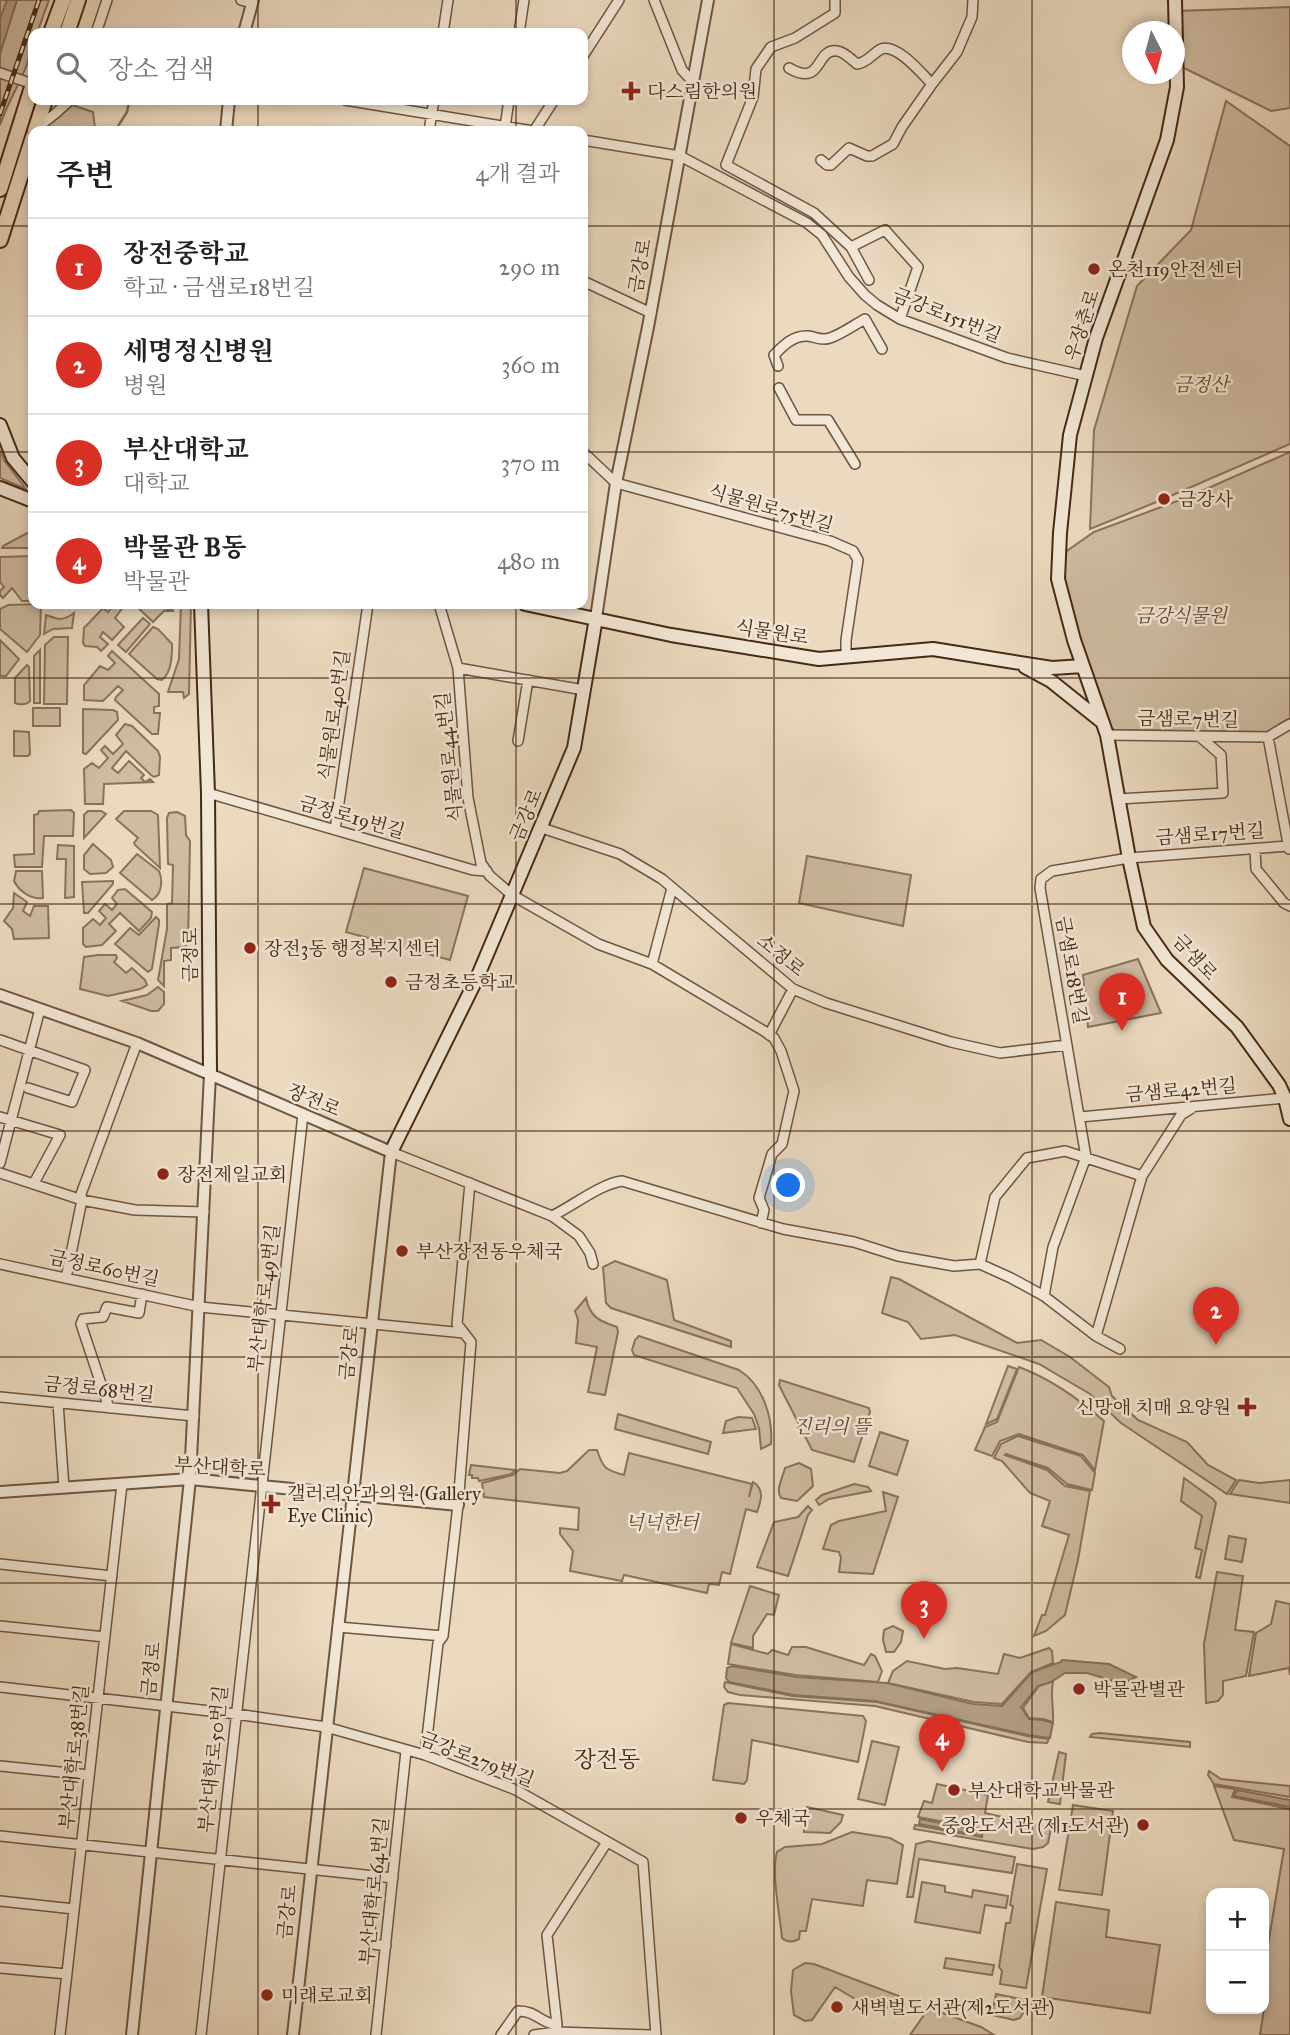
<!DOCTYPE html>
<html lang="ko">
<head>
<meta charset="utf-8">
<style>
	body { margin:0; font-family:"IM FELL Great Primer","Noto Serif KR",serif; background:#f2f2f2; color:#222 }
	.controls { position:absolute; right:21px; bottom:21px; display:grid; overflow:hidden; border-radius:14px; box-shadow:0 4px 10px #0003 }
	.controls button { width:63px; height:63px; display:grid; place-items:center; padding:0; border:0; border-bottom:2px solid #e0e0e0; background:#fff; color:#222; font:35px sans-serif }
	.compass { position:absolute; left:1122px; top:21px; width:63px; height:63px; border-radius:50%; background:#fff; box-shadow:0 4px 10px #0003; rotate:174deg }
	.you { position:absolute; left:789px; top:1186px; width:24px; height:24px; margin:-18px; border:5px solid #fff; border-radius:50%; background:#1a73e8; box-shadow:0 0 0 10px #1a73e833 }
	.badge { display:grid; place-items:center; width:46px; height:46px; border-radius:50%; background:#d93025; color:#fff; font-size:23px; font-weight:700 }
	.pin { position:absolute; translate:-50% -58px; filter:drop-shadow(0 2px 4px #0008) }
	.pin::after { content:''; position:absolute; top:37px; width:24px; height:21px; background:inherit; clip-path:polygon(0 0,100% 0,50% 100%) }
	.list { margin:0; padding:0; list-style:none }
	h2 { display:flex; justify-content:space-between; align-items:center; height:91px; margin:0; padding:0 28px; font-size:30px }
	h2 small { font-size:23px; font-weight:400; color:#767676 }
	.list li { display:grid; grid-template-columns:46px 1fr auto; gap:21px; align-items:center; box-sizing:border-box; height:98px; padding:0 28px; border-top:2px solid #e0e0e0 }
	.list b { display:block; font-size:26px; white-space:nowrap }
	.list p { margin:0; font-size:23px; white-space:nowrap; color:#767676 }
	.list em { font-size:23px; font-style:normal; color:#767676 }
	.icon { flex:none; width:38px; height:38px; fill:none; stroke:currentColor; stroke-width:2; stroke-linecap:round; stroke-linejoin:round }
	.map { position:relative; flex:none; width:1290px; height:2035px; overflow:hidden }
	.search { position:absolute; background:#fff; box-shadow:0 4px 10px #0003; left:28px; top:28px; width:560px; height:77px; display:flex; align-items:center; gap:18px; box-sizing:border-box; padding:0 24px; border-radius:14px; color:#767676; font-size:26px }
	.panel { position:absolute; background:#fff; box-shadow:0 4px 10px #0003; left:28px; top:126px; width:560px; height:483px; border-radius:14px }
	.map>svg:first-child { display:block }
	.green { fill:#cfbca3; stroke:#8a725c; stroke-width:2 }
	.water { fill:#b39e86; stroke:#876f58; stroke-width:2 }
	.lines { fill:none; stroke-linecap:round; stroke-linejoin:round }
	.stream { stroke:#876f58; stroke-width:2.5 }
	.minor-casing { stroke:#6f553f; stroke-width:12 }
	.tertiary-casing { stroke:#6f553f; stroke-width:14 }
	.secondary-casing { stroke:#462914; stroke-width:16 }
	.primary-casing { stroke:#462914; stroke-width:18 }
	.minor { stroke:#f2e7d6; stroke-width:9 }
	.tertiary { stroke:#f2e7d6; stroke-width:10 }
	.secondary { stroke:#f2e7d6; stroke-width:12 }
	.primary { stroke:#ebdac0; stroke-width:14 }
	.rail-casing { stroke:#462914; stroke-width:5 }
	.rail { stroke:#f2e7d6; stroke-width:2.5; stroke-dasharray:8; stroke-linecap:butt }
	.grid { fill:none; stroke:#462914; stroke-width:2; stroke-opacity:0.55 }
	.poi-dot { fill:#8f2418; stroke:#f2e7d6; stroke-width:2.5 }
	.labels { text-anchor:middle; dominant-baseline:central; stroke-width:5; stroke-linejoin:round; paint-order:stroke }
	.poi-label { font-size:19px; fill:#462914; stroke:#f2e7d6; text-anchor:start }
	.street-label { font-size:19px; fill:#462914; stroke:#f2e7d6 }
	.park-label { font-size:19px; font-style:italic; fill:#614631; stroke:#f2e7d6 }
	.quarter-label { font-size:23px; fill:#462914; stroke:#f2e7d6 }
</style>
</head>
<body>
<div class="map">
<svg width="1290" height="2035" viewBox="0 0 1290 2035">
	<rect width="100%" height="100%" fill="#ebdac0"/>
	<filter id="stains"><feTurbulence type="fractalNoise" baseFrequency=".00286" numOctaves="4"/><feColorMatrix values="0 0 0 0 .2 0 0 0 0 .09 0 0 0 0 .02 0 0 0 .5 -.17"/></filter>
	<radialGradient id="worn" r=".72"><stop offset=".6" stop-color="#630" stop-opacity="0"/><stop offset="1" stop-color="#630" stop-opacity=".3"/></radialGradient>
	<path class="green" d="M0,0h49l-12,33h-4c0,34 -23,61 -33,92z
		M1290,7v101l-19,3 -95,-47 -1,-53z
		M1226,101l64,45v298l-131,57 -69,28 4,-99 43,-144 54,-56z
		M72,105l21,7 2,16 11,1 2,2h-61l3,-12z
		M0,450l4,10 22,29 -26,-11z
		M1290,452v266l-23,14 -152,-2 -12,-7 -46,-165 37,-26 94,-35z
		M33,530v18h-31l1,-2z
		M33,556v37h-4v8h-7l-10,-13 -9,10 -3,-3v-4l4,-4 -4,-5v-25z
		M41,604l-1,31 -13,17 -27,-23v-20l8,-4z
		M107,604h16l1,2 -9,12 9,9 -12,13 -9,-8 -3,5 8,7 -7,7 -4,-4 -12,-1 -2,-3 1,-15 19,-20 5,4 3,-4z
		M134,604h33v5h5l1,2h-9l-11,11z
		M181,604h10l-2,90 -5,4 -1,-6h-15l11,-33z
		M74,613l-2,15 -19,1 -9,5 2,-19c12,4 16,7 28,-2z
		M143,618l7,6 -24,28 -8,-7z
		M153,627l5,2 14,15c0,11 0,28 -10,36l-5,-1 -28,-25z
		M54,637h14l-1,67h-23l1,-59z
		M0,640l19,19 -13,17h-6z
		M40,650v53h-6v-47z
		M112,651l47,43v12l-5,1v6h6l-2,21h-6l-37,-34 1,-3 7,-7 -5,-4 -15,15 -19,-1v-15l16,-19 8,4 7,-7 -7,-7z
		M27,665l2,2 1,34c-3,4 -11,4 -15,2v-25z
		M33,708h27v18h-27z
		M83,709l30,1 4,2 1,8 -32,34 -3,-1z
		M125,724l7,2 26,25 2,6 -1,18 -5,2 -3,-2 -25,-24 -14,17 6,5 11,-12 15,14 -3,3 4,4 5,-3 3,3 -49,2 -1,20h-18l-1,-35 8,-6 7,5 9,-10 -7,-8 4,-4 8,8 10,-10 -7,-9z
		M14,731l15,1 1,22 -2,2h-14z
		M71,810l3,3 -1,23h-29l-2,31h-27l-1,-12 20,-1v-39l4,-1 1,-3z
		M88,811h13l5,3 -22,24v-23z
		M124,811h27l7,4 2,53 -25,-23 -1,-2 4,-5 -22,-19z
		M177,812l8,4 1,19 4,6 -2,103 -3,3 -14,1v12l-7,1v25l-6,-6 9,-51v-25l5,-1 1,-38 -5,-1 -1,-46 2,-5z
		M93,844l18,16 2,7 -7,6 -16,1 -6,-5v-14z
		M58,845l16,1v51l-9,1 1,-39h-9z
		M137,854l22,17c4,10 3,23 -7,29l-32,-27z
		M807,856l104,19 -8,51 -104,-23z
		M364,868l104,28 -18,64 -104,-28z
		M16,871h26l1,27c-12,2 -24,-7 -29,-17z
		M113,881v3l-25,29h-4l-2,-31z
		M125,889l27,23 -1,6 -12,13 -19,-18 -11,11 7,7 -14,14 -16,2 -3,-3v-16l10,-9 7,6 6,-7 -7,-7 6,-7 7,6 5,-6 -5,-6 6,-8z
		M14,893l13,9 -4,9 7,5 4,-10h14l1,32 -35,1 -2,-10 -8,-8 9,-13z
		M156,917l3,3v4l-7,45 -4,3 -33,-28 15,-16 9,7z
		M98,955h18l1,3 -3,4 12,11 6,-5 13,12 2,5 -7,4 -32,7 -28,-7 4,-32z
		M1138,959l23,54 -73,14 -5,-52z
		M158,987l6,5v12l-6,7h-7l-29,-10 25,-6z
		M615,1261l52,19 7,40 57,21v6l-120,-39 -5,-5 -3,-36z
		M891,1277l8,2 118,64 24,-3 29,17 39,30 3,9 26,24 49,22 21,23 28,15 -9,14 -106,-71 -31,-29 -51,-30 -84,-29 -34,4 -13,-17 -26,-9z
		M586,1298c4,19 13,23 31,29l1,5 -13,63 -17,-3 9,-45 -21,-4 2,-23 -3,-9z
		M639,1336l100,34c24,15 34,47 32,74l-10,5 -2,-21 -5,-14 -17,-26 -103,-33 -2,-5 3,-10z
		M1008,1366l9,3 -20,50 -11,5z
		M1019,1367c32,12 60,32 85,54l-9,49 -12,-15 -64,-21 -19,7 -8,15 -17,-6 10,-23 12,-5z
		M780,1380l89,28 1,4 -16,50 -42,-12 -33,-65z
		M618,1414l93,28 -3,12 -93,-25z
		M738,1417l14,1 4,11 -33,4 3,-12z
		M880,1432l28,9 -11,34 -28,-9z
		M1018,1436l63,20 14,17 -3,17 -25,-6 -19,-16 -42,-14 -1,1 42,15 18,16 25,5 -12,69 -13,55 -19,16 -12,5 8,-21h3l24,-80 -27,-9 8,-25 -20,-8 -28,-32 -8,-3 7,-14z
		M589,1450h8c6,18 8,20 27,25l5,-22 123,31 -3,13 4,-15c12,7 8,19 4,30l-11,-3 -16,65 -8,-2 -3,13 -10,-1 -2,9 -83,-18 -2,6 -52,-10 3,-20 -13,-17v-6l18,2 1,-22 -95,-11 -2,-14 31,-8 7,-6 40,4 7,-2z
		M799,1463l12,6 2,17 -16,15 -16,-3c-6,-8 2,-21 4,-30z
		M471,1465l44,5 -4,4 -32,7 -1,-3h-6v-3h-3z
		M1184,1478l29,21 3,4 -16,75 -4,-1 6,-27 -7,-2 7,-32 -21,-15z
		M1239,1480l20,3 31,-3v23l-60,-9z
		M854,1484l14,3 3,4 -42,8 -10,6 -3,-5 6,-5z
		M883,1492l15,5 -25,77 -34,-2 2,-14 -2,-6 -16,-3 8,-24 8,-4 47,-10z
		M808,1506l4,4 -4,5 -20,61 -31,-9 17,-45 24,-5z
		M1229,1536l17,3 -4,23 -17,-3z
		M1217,1572l26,4 -8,54 19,2 -8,44 -23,5v14l-5,6 -12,2 -2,-59z
		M750,1586l29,9 -5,20 -7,-1 -14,22v12l-22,-5z
		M1276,1601l14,3v71l-1,-7 -40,8 7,-43 15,-9z
		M893,1626l10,5 -2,11 -7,10h-8l-3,-12 1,-10z
		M731,1644l37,10 4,-4 16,5 4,-8h14l58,18 7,-11 4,2 7,15 -4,11 -83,-7 -67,-11z
		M1049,1648l3,3 1,12 -22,9 -29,32 -28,-2 -86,-19 5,-12 14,-10 38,8 12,-1 41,6 6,-20 16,4z
		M1053,1681c-3,17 1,25 0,41l-10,-3 -14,-1 -6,-10 16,-22z
		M725,1682l67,14 85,6 150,34 22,3 -2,4 -19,-1 -153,-36 -135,-11 -12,-3 -4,-5z
		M728,1703l135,13 3,5 -8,41 -106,-22 -5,40 -3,4 -31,-4 11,-75z
		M1100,1733l90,9v5l-100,-10 2,-3z
		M872,1741l27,6 -14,58 -27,-6z
		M1059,1752l7,2 -6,50 -12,-2z
		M1209,1771l12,8 69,7v11l-76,-13 -6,-9z
		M937,1784l51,11 -3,18 66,15 -3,15 -5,4 -10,2 -119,-20 1,-4 67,12 1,-8 -65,-12 6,-16 8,2z
		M1214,1786l21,3 -3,8 58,12v226h-30l4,-26v-40l20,-120 -50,-9z
		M1073,1805l40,6 -11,84 -43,-5z
		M807,1807l36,8 -2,7 -11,11 -26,-1v-10z
		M852,1832l38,6 13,7 -6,39 -30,-4 -4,26 -51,-7 -6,32h-6l-1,8c-6,3 -11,4 -17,-1 -2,-23 -11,-65 -5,-86l8,-5 37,-3z
		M928,1841l87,16 -3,16 -93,-14 -6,38h-6l9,-53z
		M1017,1864l30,5 -21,119 -26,-4 2,-13 -3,-4 7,-44h4l3,-17 -3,-1z
		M922,1882l23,4v6l27,5 1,-7 35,6 -2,12 -21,-3 -5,28 -65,-11z
		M1056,1902l53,8 -3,27 54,8 -10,68 -108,-16z
		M946,1958l48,7 -2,10 -48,-7z
		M805,1963l9,1 90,34 -3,6 -26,7 -40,-24 -23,33 -7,1 -11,-6 -3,-24 2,-21z
		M996,1994l30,6 -3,13 -3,5 -6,2 -22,-5z
		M929,2008l52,19 13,8h-84z"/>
	<path class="water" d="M7,0h10l-17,54v-35z
		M1062,1660l47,4 27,13 -13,7 -36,-11h-22l-14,9 -13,4 -17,21 8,12 14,1 10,3 -3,15 -22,-3 -153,-34 -81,-6 -65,-13 -3,-4 1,-10 5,-2 65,11 90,6 86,21 29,2 30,-34 29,-10z
		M1237,1790l53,10v7l-56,-11z
		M920,1819l63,12 -2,5 -62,-12z"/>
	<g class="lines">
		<path class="stream" d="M115,131l12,-19 2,-10 2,-2"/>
		<defs>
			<path id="minor" d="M241,0l11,3
				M654,0l28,70 10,11
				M835,0v13l-40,25 -24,9 -15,22 -3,28 -27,68 88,48 37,34 18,33
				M96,33l11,-33
				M443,33l5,-33
				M519,33l5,-33
				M583,56l36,-56
				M789,68c34,20 26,-20 48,-17 6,0 15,9 20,13 11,-2 15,-10 24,-15 16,-6 41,25 51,35
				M0,73l33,11
				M345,100l188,31
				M38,127l18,-14 14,-13
				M505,127l4,-27
				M429,131l5,-31
				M534,131l20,-31
				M583,140l97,16 127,67 15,12 27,42 16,18 12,10 23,14 107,39 79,18
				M821,160l6,5h4l18,-17 18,8h5l21,-12 9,-17 30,-43 25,-32 15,-35 1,-17
				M851,247l34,-17 33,37 -18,52
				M583,281l68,32
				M778,366l-4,-11c9,-9 19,-20 34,-19 8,1 13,5 22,2 12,-4 24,-13 35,-19l17,30
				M779,388l17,32h32l27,44
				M583,452l33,31 214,58 23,10 5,9 -12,80v16
				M439,604l19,64 10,130 13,65 9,13 22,19 86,49 54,20 112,67 10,7 7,13 13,40 -12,53 -10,10 -13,44 5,12 -3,13
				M458,668l126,22
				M1107,735l161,2 22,-13
				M1268,737l21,112
				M518,741l10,-61
				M208,793l265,77 14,1
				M1118,799l105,-6 -2,-38 -22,-19
				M542,828l78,26 42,25 131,110 33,14 125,39 49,11 67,-8
				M335,830l33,-226
				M1255,849l1,20 28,34 6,3
				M652,964l20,-76
				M769,1035l24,-46
				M0,1040l85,30 -13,32 -44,-14
				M0,1117l60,18 -26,48
				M1080,1117l205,-19
				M391,1152l161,64 27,20 11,17 3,11
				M0,1163l40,-154
				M0,1173l82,27 53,10 69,2
				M1142,1176l39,-61 11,-7
				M552,1216c21,-10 48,-32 70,-35l161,48 71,13 44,14 56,10 26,-2
				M0,1264l200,43 264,26
				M66,1278l16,-78 -1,-6 56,-151
				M1044,1296l-33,-18 -31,-14 15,-67 32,-39 38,-7 77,25 -46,160
				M1120,1349l-24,-13 -52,-40 9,-49 33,-90 -46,-269 1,-9 11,-8 77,-13 159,-12
				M0,1397l194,19
				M58,1403l6,85
				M109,1408l-28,-84 2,-5 20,-2 4,-10 32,6 3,-19
				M0,1564l112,12
				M0,1626l105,11
				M338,1627l105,9
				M0,1687l236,27 90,13 99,28 91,35 127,72 13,173
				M425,1755l13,-112 5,-7 15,-131 13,-163 -14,-18 13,-141
				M0,1766l89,9
				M0,1836l393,42
				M0,1901l74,8
				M368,1915l5,29 13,2
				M0,1968l67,6
				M60,2035l62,-551
				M201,2035l102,-921
				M376,2035l30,-284
				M501,2035l17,-24c19,0 22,12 39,14
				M534,2035l22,-3 95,3
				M556,2035l1,-10 -10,-90 60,-93"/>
			<path id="tertiary" d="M244,33l9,-33
				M226,131l3,-31
				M596,618l20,-135 32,-156 60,-327
				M0,995l137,48 254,109 -98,883
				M0,1492l190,-13 268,26
				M132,2035l58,-556 20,-405"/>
			<path id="secondary" d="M1175,0l2,87 -10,53 -71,198 -26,97 -10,98 -2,46 16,61 33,95 22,123 15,69 23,33 70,67 42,58 6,13 5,21
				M0,425l13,33 20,24
				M0,488l33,13
				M201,604l7,189 2,281
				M525,604l146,31 148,24 114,-10 119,19 31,-2
				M1025,667l26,14 50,40
				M391,1152l86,-174 97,-230 22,-130"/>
			<path id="primary" d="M51,33l12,-33
				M67,33l11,-33
				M35,131l10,-31
				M0,189l33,-105
				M0,240l33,-103"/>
		</defs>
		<use href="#minor" class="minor-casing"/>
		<use href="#tertiary" class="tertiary-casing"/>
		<use href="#secondary" class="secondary-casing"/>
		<use href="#primary" class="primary-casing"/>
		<use href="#minor" class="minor"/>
		<use href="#tertiary" class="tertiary"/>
		<use href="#secondary" class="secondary"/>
		<use href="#primary" class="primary"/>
		<defs>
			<path id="rail" d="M0,114l39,-114"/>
		</defs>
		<use href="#rail" class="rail-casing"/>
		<use href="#rail" class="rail"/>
	</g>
	<path class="grid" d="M258,0v33M516,0v33M774,0v2035M1032,0v2035M258,100v31M516,100v31M0,226h33M583,226h707M0,452h33M583,452h707M258,604v1431M516,604v1431M0,678h1290M0,904h1290M0,1131h1290M0,1357h1290M0,1583h1290M0,1809h1290"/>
	<g class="poi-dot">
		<path d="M627.5 80.5h7v7h7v7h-7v7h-7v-7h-7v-7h7z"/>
		<circle cx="1094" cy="269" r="7"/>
		<circle cx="1164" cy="499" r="7"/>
		<circle cx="250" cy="948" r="7"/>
		<circle cx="391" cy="982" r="7"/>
		<circle cx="163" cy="1174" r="7"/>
		<circle cx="402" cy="1251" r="7"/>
		<path d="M1243.5 1396.5h7v7h7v7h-7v7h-7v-7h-7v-7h7z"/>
		<path d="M267.5 1493.5h7v7h7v7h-7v7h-7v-7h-7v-7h7z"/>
		<circle cx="1079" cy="1689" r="7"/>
		<circle cx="954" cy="1790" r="7"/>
		<circle cx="741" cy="1818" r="7"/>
		<circle cx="1143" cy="1825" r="7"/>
		<circle cx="267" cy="1995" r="7"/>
		<circle cx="837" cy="2007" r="7"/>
	</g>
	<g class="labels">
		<g class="poi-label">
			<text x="647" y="91">다스림한의원</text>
			<text x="1108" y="269">온천119안전센터</text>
			<text x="1178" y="499">금강사</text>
			<text x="264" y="948">장전3동 행정복지센터</text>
			<text x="405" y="982">금정초등학교</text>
			<text x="177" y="1174">장전제일교회</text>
			<text x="416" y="1251">부산장전동우체국</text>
			<text x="1231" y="1407" text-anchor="end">신망애 치매 요양원</text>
			<text x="287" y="1493">갤러리안과의원 (Gallery<tspan x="287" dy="22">Eye Clinic)</tspan></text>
			<text x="1093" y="1689">박물관별관</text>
			<text x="968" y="1790">부산대학교박물관</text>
			<text x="755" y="1818">우체국</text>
			<text x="1129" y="1825" text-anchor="end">중앙도서관 (제1도서관)</text>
			<text x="281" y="1995">미래로교회</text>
			<text x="851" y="2007">새벽벌도서관(제2도서관)</text>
		</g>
		<g class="street-label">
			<text transform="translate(640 266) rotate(-80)">금강로</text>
			<text transform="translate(947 315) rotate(22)">금강로151번길</text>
			<text transform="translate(1082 325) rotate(-72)">우장춘로</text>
			<text transform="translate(771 508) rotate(16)">식물원로75번길</text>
			<text transform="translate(772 632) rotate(9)">식물원로</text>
			<text transform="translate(334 715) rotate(-82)">식물원로40번길</text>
			<text transform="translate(1188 719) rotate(1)">금샘로7번길</text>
			<text transform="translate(449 757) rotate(-96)">식물원로44번길</text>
			<text transform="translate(526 815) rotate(-67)">금강로</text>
			<text transform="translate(352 817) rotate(16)">금정로19번길</text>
			<text transform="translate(1210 834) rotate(-4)">금샘로17번길</text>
			<text transform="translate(190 955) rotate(-90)">금정로</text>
			<text transform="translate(781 955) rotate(39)">소정로</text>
			<text transform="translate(1195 957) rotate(47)">금샘로</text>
			<text transform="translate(1072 970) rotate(80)">금샘로18번길</text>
			<text transform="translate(1181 1090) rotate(-5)">금샘로42번길</text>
			<text transform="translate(314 1100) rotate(23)">장전로</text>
			<text transform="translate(104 1268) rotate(12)">금정로60번길</text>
			<text transform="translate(264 1298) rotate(-83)">부산대학로49번길</text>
			<text transform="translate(349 1353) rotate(-84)">금강로</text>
			<text transform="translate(99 1389) rotate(6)">금정로68번길</text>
			<text transform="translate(220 1467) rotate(3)">부산대학로</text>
			<text transform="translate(151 1669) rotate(-84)">금정로</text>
			<text transform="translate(74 1757) rotate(-84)">부산대학로38번길</text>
			<text transform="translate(213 1759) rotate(-84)">부산대학로50번길</text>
			<text transform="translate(477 1759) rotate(21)">금강로279번길</text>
			<text transform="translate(374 1891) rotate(-84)">부산대학로64번길</text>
			<text transform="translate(287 1912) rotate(-84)">금강로</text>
		</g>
		<g class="park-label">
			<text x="1201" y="384">금정산</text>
			<text x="1181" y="615">금강식물원</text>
			<text x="832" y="1426">진리의 뜰</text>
			<text x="662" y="1522">넉넉한터</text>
		</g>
		<g class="quarter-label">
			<text x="607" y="1759">장전동</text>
		</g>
	</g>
	<rect width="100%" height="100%" filter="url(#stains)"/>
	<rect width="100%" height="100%" fill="url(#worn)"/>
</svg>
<div class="controls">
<button>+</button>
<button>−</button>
</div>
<svg class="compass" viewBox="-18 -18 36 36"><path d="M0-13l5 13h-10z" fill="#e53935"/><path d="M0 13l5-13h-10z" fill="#767676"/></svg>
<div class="you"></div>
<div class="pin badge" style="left:1122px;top:1031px">1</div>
<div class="pin badge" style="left:1216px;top:1345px">2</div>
<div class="pin badge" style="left:924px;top:1639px">3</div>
<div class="pin badge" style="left:942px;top:1772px">4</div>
<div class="search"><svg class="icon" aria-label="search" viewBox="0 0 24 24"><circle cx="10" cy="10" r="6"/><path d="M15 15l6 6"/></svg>장소 검색</div>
<section class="panel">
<h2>주변<small>4개 결과</small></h2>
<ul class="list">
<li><span class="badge">1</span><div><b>장전중학교</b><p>학교 · 금샘로18번길</p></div><em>290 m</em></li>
<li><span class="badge">2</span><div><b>세명정신병원</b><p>병원</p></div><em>360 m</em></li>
<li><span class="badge">3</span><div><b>부산대학교</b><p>대학교</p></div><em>370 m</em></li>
<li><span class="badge">4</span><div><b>박물관 B동</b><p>박물관</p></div><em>480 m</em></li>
</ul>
</section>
</div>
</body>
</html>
